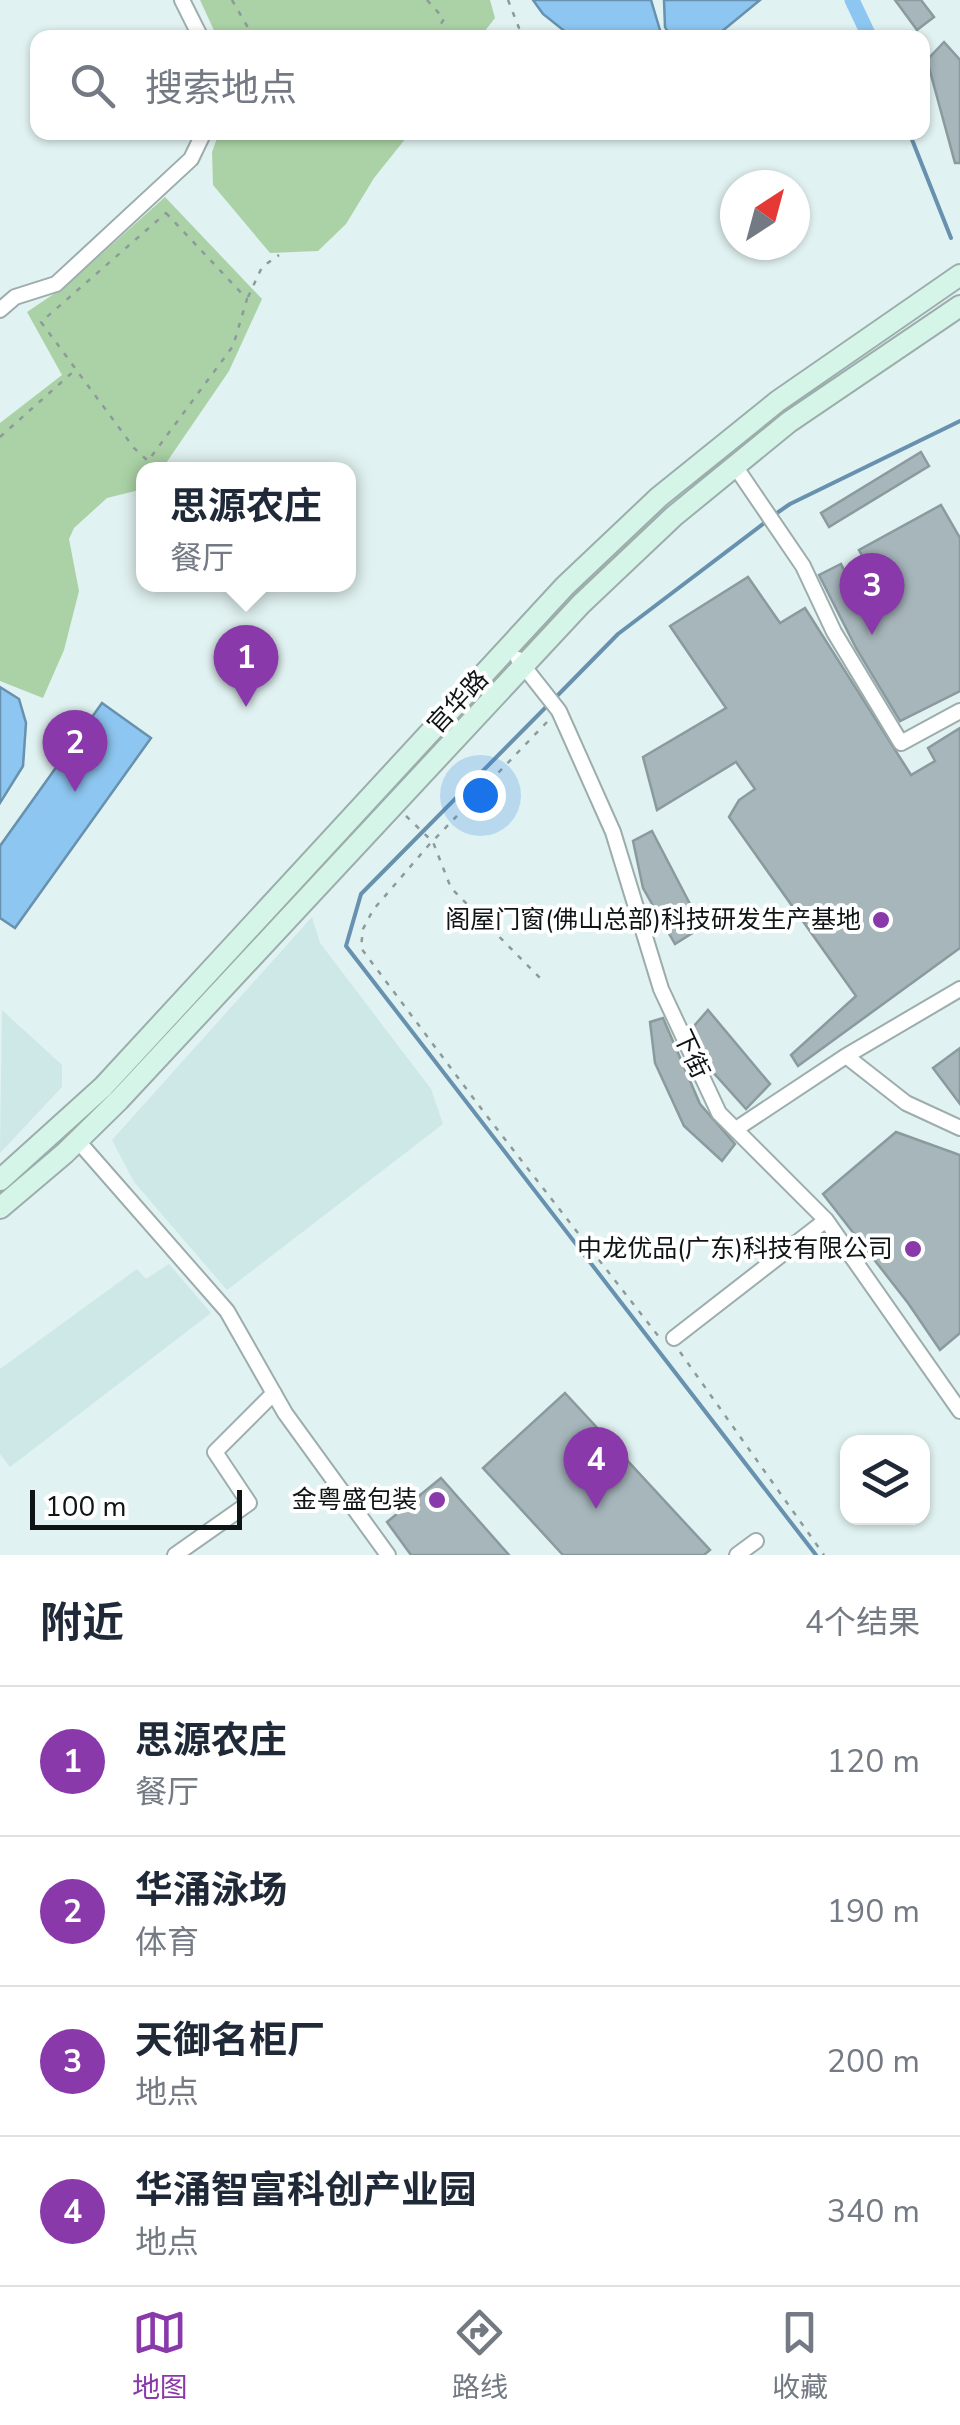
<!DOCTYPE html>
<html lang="zh">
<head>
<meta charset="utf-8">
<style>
	body { margin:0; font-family:"Nunito Sans","Noto Sans SC",sans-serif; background:#f2f2f3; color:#1f2937 }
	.controls { position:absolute; right:30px; bottom:30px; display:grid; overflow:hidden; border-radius:20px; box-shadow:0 2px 8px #0004 }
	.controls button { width:90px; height:90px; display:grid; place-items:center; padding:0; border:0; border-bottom:2px solid #e0e1e3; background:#fff; color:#1f2937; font:50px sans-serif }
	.compass { position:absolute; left:720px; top:170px; width:90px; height:90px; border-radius:50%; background:#fff; box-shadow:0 2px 8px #0004; rotate:36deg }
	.scale { position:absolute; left:30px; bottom:25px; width:212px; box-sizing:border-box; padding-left:10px; border:5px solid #0f1515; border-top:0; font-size:28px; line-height:35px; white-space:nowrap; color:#0f1515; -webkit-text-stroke:8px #fff; paint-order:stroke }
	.you { position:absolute; left:480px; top:795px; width:35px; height:35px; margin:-25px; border:8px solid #fff; border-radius:50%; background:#1a73e8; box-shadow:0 0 0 15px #1a73e833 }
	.badge { display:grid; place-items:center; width:65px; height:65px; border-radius:50%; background:#8939a9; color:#fff; font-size:32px; font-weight:700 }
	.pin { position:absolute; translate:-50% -82px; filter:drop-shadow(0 2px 5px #0008) }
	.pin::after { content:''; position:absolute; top:52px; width:35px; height:30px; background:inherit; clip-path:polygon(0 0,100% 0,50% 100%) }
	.popup { position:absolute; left:136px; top:462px; width:220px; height:130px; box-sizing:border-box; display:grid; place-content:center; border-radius:20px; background:#fff; filter:drop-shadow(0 2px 8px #0005); font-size:32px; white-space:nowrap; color:#747a83 }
	.popup b { font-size:38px; color:#1f2937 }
	.popup::after { content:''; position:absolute; left:50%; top:100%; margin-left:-20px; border:20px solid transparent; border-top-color:#fff }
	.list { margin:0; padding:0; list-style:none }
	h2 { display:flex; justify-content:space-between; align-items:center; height:130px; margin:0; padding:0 40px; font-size:42px }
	h2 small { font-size:32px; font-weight:400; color:#747a83 }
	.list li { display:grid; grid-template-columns:65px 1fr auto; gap:30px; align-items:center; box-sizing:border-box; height:150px; padding:0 40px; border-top:2px solid #e0e1e3 }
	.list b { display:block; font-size:38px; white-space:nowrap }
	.list p { margin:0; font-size:32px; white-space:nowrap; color:#747a83 }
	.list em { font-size:32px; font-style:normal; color:#747a83 }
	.icon { flex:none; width:55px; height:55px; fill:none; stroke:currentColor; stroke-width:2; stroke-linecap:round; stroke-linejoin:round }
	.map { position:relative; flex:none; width:960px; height:1555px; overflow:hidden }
	.search { position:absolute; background:#fff; box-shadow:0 2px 8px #0004; left:30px; right:30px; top:30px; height:110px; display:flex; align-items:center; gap:25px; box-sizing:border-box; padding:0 35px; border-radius:20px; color:#747a83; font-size:38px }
	.sheet { height:730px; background:#fff }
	nav { display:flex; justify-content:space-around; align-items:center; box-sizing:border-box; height:140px; border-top:2px solid #e0e1e3; background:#fff; font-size:28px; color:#747a83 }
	nav a { display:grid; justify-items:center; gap:5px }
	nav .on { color:#8939a9 }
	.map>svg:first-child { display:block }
	.built { fill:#cde8e6 }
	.green { fill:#abd2a6 }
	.water { fill:#8dc6f0; stroke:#6791ae; stroke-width:2.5 }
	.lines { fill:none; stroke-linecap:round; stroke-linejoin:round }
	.stream { stroke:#6791ae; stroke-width:4 }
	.canal { stroke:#8dc6f0; stroke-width:15 }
	.building { fill:#a6b6bb; stroke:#8a9a9e; stroke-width:2.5 }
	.minor-casing { stroke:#9cadac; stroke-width:18 }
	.secondary-casing { stroke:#9cadac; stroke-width:24 }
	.path { stroke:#8d9a99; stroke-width:2.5; stroke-dasharray:5 8; stroke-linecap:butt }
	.minor { stroke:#fff; stroke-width:14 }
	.secondary { stroke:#d6f5e9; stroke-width:20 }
	.poi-dot { fill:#8939a9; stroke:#fff; stroke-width:4 }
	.labels { text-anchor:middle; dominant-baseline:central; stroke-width:8; stroke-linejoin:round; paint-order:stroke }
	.street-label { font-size:25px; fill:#0f1515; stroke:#fff }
	.poi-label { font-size:25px; fill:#0f1515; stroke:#fff; text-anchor:end }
</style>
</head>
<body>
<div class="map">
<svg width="960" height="1555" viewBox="0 0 960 1555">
	<rect width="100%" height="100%" fill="#e0f2f1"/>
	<path class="built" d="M312,917l8,26 111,146 12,35 -216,166 -93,-108 -22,-42z
		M2,1010l60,55v22l-62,66z
		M169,1264l42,49 -201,154 -10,-13v-85l137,-100 9,10z"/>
	<path class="green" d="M200,0h290l5,18 -15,19h-263z
		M219,133v-1l191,1 -36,45 -28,46 -28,27 -48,2 -57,-68 -1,-33z
		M165,197l97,102 -33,72 -67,98 -18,1 -1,19 -36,9 -33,30 -5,11 10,52 -15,59 -21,48 -43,-17v-258l62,-48 -35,-63 40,-27z"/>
	<path class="water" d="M533,0h118l11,37h-90l-29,-23z
		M664,0h96l-45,37 -44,1 -6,-11z
		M0,687l19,12 7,24 -3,43 -23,37z
		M102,703l49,35 -136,190 -15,-10v-72z"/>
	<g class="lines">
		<path class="stream" d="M909,132l42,106
			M774,515l16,-11 170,-83
			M556,697l62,-63 149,-113
			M549,704l-188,190 -15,52 470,609"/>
		<path class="canal" d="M852,0l18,38"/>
	</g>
	<path class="building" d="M895,0h26l13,17 -17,13z
		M944,42l16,18v103h-5l-28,-103z
		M921,452l8,14 -100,61 -8,-14z
		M941,505l19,33v153l-60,30 -44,-73 -37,-73 22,-11 26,53 23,-11 -31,-56z
		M748,577l32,46 25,-15 106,167 24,-14 -7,-13 32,-20v220l-162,118 -7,-11 65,-59 -127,-179 10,-17 16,-11 -19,-27 -79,48 -14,-53 83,-49 -56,-82z
		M652,831l50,96 -27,17 -32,-56 -10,-47z
		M708,1010l62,74 -24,25 -34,-38 -18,-45z
		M663,1018l37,86 35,40 -13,17 -38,-35 -29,-63 -5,-41z
		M960,1048v56l-27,-36z
		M896,1132l64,23v178l-20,17 -32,-47 -85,-109z
		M565,1393l145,157 -6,5h-141l-80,-87z
		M441,1478l68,77h-98l-24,-33z"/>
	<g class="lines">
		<defs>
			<path id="minor" d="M182,0l19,38
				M0,310l15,-13 41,-13 135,-125 13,-27
				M735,466l68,100 31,66 67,111 59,-32
				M518,659l41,52 54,121 48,157 58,124 107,107 134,191
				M846,1056l114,-67
				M736,1129l110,-73 60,47 54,25
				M78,1141l149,170 58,102 103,142
				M674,1338l152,-118
				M175,1555l74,-52 -34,-51 59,-59
				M737,1555l19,-14"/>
			<path id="secondary" d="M0,1180l103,-93 462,-501 94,-89 119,-96 182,-126
				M0,1208l65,-55 54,-53 462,-496 93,-88 115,-94 171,-116"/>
		</defs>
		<use href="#minor" class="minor-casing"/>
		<use href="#secondary" class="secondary-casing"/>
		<path class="path" d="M232,0l22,38
			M427,0l17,19 -12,19
			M508,0l11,28 18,10
			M166,213l81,86 -14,47 -85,115 -14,-13 -93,-126z
			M248,297l14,-30 17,-12
			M0,437l74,-66
			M547,722l-119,124 -55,64 -10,19 -2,19 122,163 176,226
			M406,816l27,26 18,46 91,92
			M680,1352l144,203"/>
		<use href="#minor" class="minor"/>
		<use href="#secondary" class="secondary"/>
	</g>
	<g class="poi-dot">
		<circle cx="881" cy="920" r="10"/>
		<circle cx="913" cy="1249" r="10"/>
		<circle cx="437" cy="1500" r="10"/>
	</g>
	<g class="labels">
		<g class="street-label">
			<text transform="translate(458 702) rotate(-47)">官华路</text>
			<text transform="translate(691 1054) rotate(65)">下街</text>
		</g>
		<g class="poi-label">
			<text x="861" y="920">阁屋门窗(佛山总部)科技研发生产基地</text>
			<text x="893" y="1249">中龙优品(广东)科技有限公司</text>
			<text x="417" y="1500">金粤盛包装</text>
		</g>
	</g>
</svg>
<div class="controls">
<button><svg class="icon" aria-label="layers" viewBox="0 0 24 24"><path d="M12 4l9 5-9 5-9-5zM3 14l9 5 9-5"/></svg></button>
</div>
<svg class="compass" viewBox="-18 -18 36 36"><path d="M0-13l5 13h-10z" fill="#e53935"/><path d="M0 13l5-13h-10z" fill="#747a83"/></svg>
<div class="scale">100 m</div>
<div class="you"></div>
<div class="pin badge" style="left:246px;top:707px">1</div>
<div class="popup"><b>思源农庄</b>餐厅</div>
<div class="pin badge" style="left:75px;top:792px">2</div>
<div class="pin badge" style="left:872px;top:635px">3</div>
<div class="pin badge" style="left:596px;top:1509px">4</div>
<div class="search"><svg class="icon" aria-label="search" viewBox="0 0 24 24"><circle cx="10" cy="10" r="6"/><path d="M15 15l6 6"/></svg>搜索地点</div>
</div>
<section class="sheet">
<h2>附近<small>4个结果</small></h2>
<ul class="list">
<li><span class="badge">1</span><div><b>思源农庄</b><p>餐厅</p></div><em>120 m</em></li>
<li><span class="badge">2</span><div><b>华涌泳场</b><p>体育</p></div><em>190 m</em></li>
<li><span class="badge">3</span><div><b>天御名柜厂</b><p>地点</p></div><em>200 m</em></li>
<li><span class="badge">4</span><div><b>华涌智富科创产业园</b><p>地点</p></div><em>340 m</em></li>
</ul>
</section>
<nav>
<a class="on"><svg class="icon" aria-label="map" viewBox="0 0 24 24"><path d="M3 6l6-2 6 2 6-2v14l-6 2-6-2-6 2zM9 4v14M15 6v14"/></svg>地图</a>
<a><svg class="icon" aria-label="directions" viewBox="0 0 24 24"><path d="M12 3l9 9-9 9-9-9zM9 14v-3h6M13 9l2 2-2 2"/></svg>路线</a>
<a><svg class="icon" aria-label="saved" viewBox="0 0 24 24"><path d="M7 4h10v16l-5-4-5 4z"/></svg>收藏</a>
</nav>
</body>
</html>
